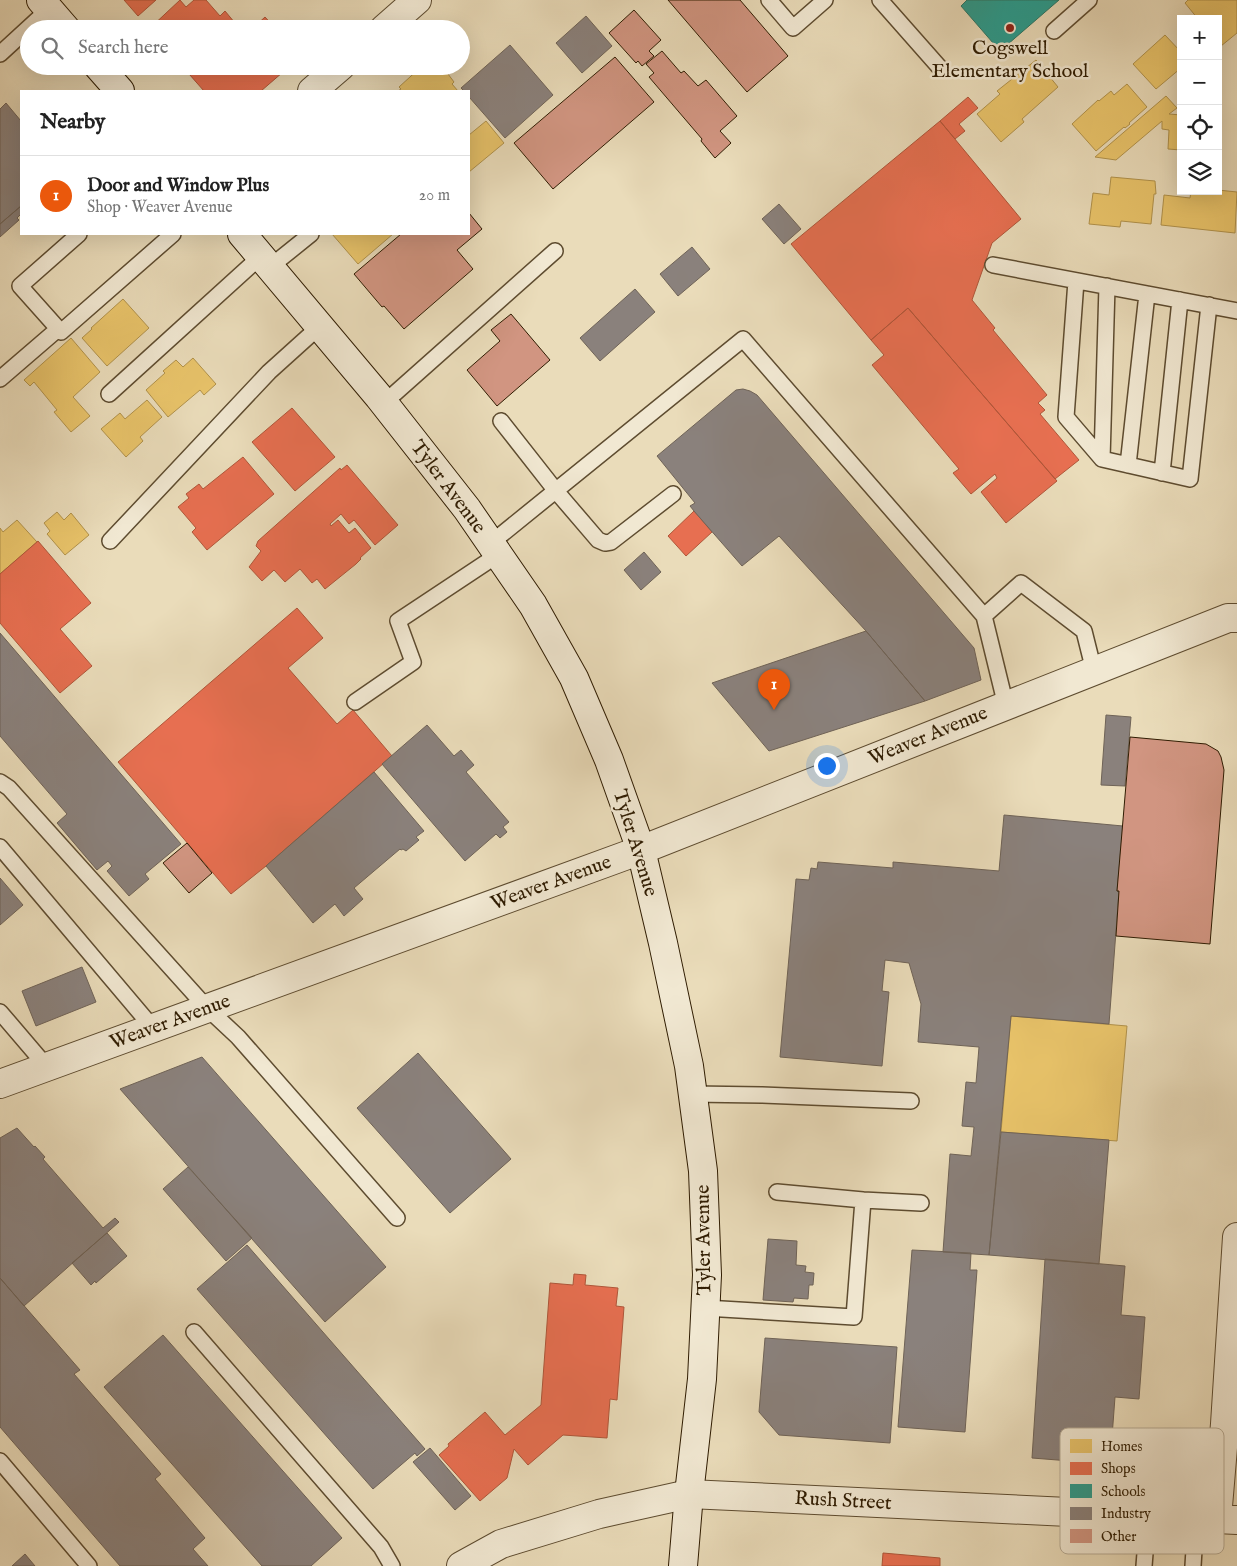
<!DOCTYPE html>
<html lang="en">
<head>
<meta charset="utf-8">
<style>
	body { margin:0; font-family:"IM FELL English",serif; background:#f2f2f2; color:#222 }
	.controls { position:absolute; right:15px; top:15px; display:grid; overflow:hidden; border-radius:0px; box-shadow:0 5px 20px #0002 }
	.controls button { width:45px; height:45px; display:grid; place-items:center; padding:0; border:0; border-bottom:1px solid #e0e0e0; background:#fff; color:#222; font:25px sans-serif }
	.you { position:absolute; left:826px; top:765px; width:18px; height:18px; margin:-12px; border:4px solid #fff; border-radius:50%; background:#1a73e8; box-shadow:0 0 0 8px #1a73e833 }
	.badge { display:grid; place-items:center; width:32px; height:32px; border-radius:50%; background:#ea580c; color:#fff; font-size:16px; font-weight:700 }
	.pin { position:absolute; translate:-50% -41px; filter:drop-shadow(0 1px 2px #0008) }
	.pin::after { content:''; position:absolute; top:26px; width:18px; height:15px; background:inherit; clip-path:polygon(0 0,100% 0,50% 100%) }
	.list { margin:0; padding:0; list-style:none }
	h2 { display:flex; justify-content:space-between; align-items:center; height:65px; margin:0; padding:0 20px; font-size:21px }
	h2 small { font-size:16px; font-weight:400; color:#767676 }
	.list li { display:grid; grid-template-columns:32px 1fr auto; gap:15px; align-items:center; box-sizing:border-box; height:80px; padding:0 20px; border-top:1px solid #e0e0e0 }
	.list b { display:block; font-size:19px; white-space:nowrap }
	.list p { margin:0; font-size:16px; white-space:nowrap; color:#767676 }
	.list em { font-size:16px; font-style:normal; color:#767676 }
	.icon { flex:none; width:28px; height:28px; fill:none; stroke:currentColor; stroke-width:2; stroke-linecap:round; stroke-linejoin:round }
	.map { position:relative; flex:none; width:1237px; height:1566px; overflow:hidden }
	.search { position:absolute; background:#fff; box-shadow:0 5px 20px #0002; left:20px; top:20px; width:450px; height:55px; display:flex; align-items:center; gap:12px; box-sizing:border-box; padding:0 18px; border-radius:28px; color:#767676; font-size:19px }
	.panel { position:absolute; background:#fff; box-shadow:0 5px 20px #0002; left:20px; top:90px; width:450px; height:145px; border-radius:0px }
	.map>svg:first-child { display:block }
	.homes { fill:#e9c46a; stroke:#b1924b }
	.shops { fill:#e76f51; stroke:#b05639 }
	.schools { fill:#2a9d8f; stroke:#2c7665 }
	.industry { fill:#8a817c; stroke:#6f6357 }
	.building { fill:#d19581; stroke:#2f1c02 }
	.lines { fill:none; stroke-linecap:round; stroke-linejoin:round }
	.service-casing { stroke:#5e4c30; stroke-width:18 }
	.minor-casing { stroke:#5e4c30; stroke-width:30 }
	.tertiary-casing { stroke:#5e4c30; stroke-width:30 }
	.secondary-casing { stroke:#2f1c02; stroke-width:30 }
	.service { stroke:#f1e8d2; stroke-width:15 }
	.minor { stroke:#f1e8d2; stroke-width:28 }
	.tertiary { stroke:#f1e8d2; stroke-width:28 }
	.secondary { stroke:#f1e8d2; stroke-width:28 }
	.poi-dot { fill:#8f2418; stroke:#f1e8d2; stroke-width:2 }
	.labels { text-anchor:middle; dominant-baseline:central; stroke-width:5; stroke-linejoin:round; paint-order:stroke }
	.poi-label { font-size:20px; fill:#2f1c02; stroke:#f1e8d2 }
	.street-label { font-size:20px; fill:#2f1c02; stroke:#f1e8d2 }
	.key { fill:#f1e8d2; stroke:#b7ab94; stroke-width:1 }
	.key-label { font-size:14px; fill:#2f1c02 }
</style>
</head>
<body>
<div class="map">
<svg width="1237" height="1566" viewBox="0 0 1237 1566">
	<rect width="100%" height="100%" fill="#eadcba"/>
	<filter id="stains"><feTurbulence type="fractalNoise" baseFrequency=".004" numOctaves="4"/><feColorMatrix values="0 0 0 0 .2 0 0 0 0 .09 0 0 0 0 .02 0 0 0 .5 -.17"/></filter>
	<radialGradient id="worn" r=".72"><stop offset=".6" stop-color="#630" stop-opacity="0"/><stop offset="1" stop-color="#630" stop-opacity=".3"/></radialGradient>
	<path class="homes" d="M1188,0h49v33l-16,13 -3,-3v-24h-20l-13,-16z
		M1165,35l16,17v16l-25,21 -23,-25z
		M1036,60l22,27 -36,32 2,3 -23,20 -24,-28 23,-20 -3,-3z
		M422,66h20l12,16 -2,2 6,7h-60l3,-2 -2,-2z
		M1127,84l20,23 -18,16 1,1 -5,4 -1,-1 -28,24 -24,-27 26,-24 1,1 12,-10 3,4z
		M1166,96l11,12 -8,6 12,1v35l-13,-1 1,-19 -7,-1v-8l-46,39 -21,-3z
		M486,121l18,22 -35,29v-37z
		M1111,177l44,4 1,13h-2l-3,30 -30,-3 -1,6 -31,-3 4,-31 16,2z
		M1218,190l19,2 -2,41 -74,-8 3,-30 26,3 1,-7z
		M332,234h61l-35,30z
		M123,299l26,29 -42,38 -25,-28 10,-9 -1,-1z
		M71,338l29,34 -27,25 17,19 -19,16 -17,-20 3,-2 -23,-28 -4,4 -6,-6z
		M193,358l23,26 -12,11 -4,-5 -32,27 -22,-27 19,-17 -2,-2 13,-11 7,7z
		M147,400l15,17 -22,20 3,4 -17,16 -25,-28 19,-16 5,6z
		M57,512l7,8 7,-7 18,22 -24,20 -18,-21 3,-3 -6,-8z
		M17,520l20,22 -37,32v-46l3,4z
		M1011,1016l116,10 -10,115 -116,-9z"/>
	<path class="shops" d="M124,0h32l-18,16z
		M180,0l6,7 8,-7h12l14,16 5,-5 15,18h-91z
		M265,17l11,12h-24z
		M182,66h108l-29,25h-57z
		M968,97l10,11 -19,16 6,7 -10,8 -15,-18z
		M940,121l81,98 -29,24 -20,57 23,28 -2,2 54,65 -9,8 7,7 -5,4 39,46 -24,19 -147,-171 -37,32 -80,-96z
		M908,308l149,173 -51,42 -25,-31 16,-14 -2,-4 -24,20 -18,-21 6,-4 -87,-104 12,-10 -13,-15z
		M292,408l43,49 -40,34 -43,-49z
		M243,457l31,37 -67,56 -15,-18 4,-4 -18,-21 11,-9 -3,-4 13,-10 4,5z
		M347,465l51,60 -23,20 -21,-25 -5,4 -8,-10 -11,10 1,2 7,-6 11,13 6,-5 16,20 -11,10 1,1 -5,5 -31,25 -8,-10 -5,4 -12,-14 -15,13 -11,-12 -12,11 -13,-14 12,-16 -5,-5 2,-5 82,-73 1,2z
		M694,511l18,21 -26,24 -18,-20z
		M38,541l53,62 -31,26 32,37 -32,27 -60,-70v-49z
		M297,608l26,30 -35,30 49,56 16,-14 39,46 -126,110 -35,28 -113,-132z
		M574,1274l12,1 -1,10 33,3 -2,18 8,1 -7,93 -7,-1 -3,39 -44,-3 -35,30 -14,-16 -7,29 -27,23 -41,-46 10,-9 -1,-2 37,-32 20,23 36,-30 9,-122 23,2z
		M883,1553l57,5v8h-58z"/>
	<path class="schools" d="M967,0h92l-59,51 -39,-45z"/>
	<path class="industry" d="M586,16l26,30 -30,27 -26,-30z
		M510,45l43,50 -48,43 -36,-41v-6h-5l-3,-3z
		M6,103l15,18v85l-21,18v-115z
		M779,204l22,25 -17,15 -22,-25z
		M21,206v8l-4,4 2,2 -19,17v-13z
		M692,247l18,22 -32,27 -18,-22z
		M635,289l20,23 -55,49 -20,-23z
		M743,389l7,2 7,4 217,253 7,32 -56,21 -59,-70 -87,-95 -37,30 -48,-55 -4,-5 5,-3 -38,-47 79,-66z
		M644,552l17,20 -20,18 -17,-20z
		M866,631l59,70 -156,50 -57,-68z
		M0,633l181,211 -36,30 4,5 -20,17 -22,-25 5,-5 -4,-5 -11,9 -40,-47 10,-9 -67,-78z
		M1106,715l25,2 -6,69 -24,-1z
		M427,725l27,31 7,-6 13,15 -8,7 43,50 -6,5 4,5 -7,6 -4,-4 -31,27 -83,-97z
		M374,772l50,59 -8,6 3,3 -13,11 -3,-2 -2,1 -1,-1 -46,39 9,11 -19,17 -9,-12 -22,19 -47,-57z
		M1004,815l119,11 -6,65h2l-10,133 -98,-8 -22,239 -46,-3 7,-98 21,2 3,-29 -12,-1 4,-44 10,1 3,-36 -61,-5 3,-38 -12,-41 -24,-3 -3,31 7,1 -7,74 -102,-9 16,-178 13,1 2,-12 6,1 1,-7 75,6v-6l106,9z
		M0,878l23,27 -23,20z
		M82,967l14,35 -60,24 -14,-35z
		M418,1053l93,106 -61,54 -93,-105z
		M202,1057l184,210 -61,55 -205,-233z
		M17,1128l17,19 1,-1 10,11 -2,2 60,69 12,-10 4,4 -95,84 -24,-28v-140z
		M1001,1132l108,8 -10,124 -110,-9z
		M188,1167l64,71 -26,23 -63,-72z
		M107,1233l20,23 -31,27 -1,-2 -4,4 -19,-22z
		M768,1239l29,2 -1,24 10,1 -1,6 9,1 -1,12h-4l-1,14 -14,-1 -1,4 -30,-2z
		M247,1245l178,204 -8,7 -2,-3 -42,36 -176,-200z
		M912,1250l59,3 -1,17h7l-12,162 -67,-5z
		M1045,1259l80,7 -4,49 24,2 -6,82 -24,-2 -3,40 -28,-2 -1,27 -51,-4z
		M0,1278l80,92 -6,4 87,100 -6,5 50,59 -12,11 15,17h-88l-120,-139z
		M163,1335l179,203 -31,28h-49l-158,-179z
		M765,1338l132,9 -7,96 -111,-8 -20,-23z
		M430,1448l41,48 -16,14 -42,-48z
		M25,1554l10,12h-23z"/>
	<path class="building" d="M668,0h72l48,56 -41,36z
		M634,10l27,30 -12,11 5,5 -12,10 -4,-5 -2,2 -27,-30z
		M662,51l19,22 3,-2 14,15 8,-6 31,36 -17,15 11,12 -16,15 -14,-17 1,-2 -53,-62 5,-4 -8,-9z
		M615,57l39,45 -101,87 -39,-46z
		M469,213l13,16 -25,21 16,19 -69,60 -20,-23 -2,1 -28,-33 47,-40h68z
		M511,314l39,46 -53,46 -30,-36 33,-29 -9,-11z
		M1130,737l76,7 12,7 3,6 3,13 -14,174 -94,-8 3,-45h-2z
		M187,843l25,30 -23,20 -26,-30z"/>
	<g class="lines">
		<defs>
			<path id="service" d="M769,0l24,28 32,-28
				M880,0l60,68
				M1054,31l35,-31
				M0,54l49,-45
				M79,234l-59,52 41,46 112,-98
				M993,265l244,46
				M270,267l41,-33
				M1076,281l-10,136 36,42 88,20 19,-174
				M0,379l58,-50
				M109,394l152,-138
				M384,403l171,-152
				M501,421l55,70 42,49 7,3 6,-1 62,-48
				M1102,459l5,-173
				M1128,465l19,-171
				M1162,473l18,-173
				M110,541l159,-169 51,-46
				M491,543l252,-204 241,277
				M355,702l58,-40 -15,-41 101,-67
				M1006,706l-22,-90 37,-33 63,48 10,40
				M0,782l9,6 198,220 31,29 159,181
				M0,847l153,181
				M0,1012l47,55
				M692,1094l70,1 149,6
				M863,1200l58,3
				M705,1308l149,9 9,-117 -86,-8
				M194,1332l187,215 11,19
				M0,1461l89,105
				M1144,1566l4,-51
				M1193,1566l3,-49"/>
			<path id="minor" d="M384,29l33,-29
				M312,91l29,-25
				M0,1084l641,-234 587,-232h9"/>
			<path id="tertiary" d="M1217,1518l8,-94 12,-187
				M461,1566l40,-22 98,-30 90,-20 548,26"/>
			<path id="secondary" d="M41,0l25,29
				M98,66l22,25
				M242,234l137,163 88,112 66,96 41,73 35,82 32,90 22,93 26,123 14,105 4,104 -5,104 -13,115 -6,72"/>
		</defs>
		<use href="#service" class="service-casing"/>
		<use href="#minor" class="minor-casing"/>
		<use href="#tertiary" class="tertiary-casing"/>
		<use href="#secondary" class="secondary-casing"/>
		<use href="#service" class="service"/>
		<use href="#minor" class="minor"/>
		<use href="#tertiary" class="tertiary"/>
		<use href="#secondary" class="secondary"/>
	</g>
	<circle class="poi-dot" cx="1010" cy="28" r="5"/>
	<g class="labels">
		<g class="poi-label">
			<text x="1010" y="48">Cogswell<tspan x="1010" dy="23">Elementary School</tspan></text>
		</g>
		<g class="street-label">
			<text transform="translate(448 487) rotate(53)">Tyler Avenue</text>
			<text transform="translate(928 736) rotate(-22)">Weaver Avenue</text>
			<text transform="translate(635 843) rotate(73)">Tyler Avenue</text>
			<text transform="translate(551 883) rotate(-20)">Weaver Avenue</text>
			<text transform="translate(170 1022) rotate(-20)">Weaver Avenue</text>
			<text transform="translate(704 1240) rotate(-91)">Tyler Avenue</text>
			<text transform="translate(843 1501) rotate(3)">Rush Street</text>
		</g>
	</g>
	<rect x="1060" y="1428" width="164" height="126" rx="8" class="key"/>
	<rect x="1070" y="1439" width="22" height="14" fill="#e9c46a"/>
	<rect x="1070" y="1462" width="22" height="13" fill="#e76f51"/>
	<rect x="1070" y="1484" width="22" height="14" fill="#2a9d8f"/>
	<rect x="1070" y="1507" width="22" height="13" fill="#8a817c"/>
	<rect x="1070" y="1529" width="22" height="14" fill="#d19581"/>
	<g class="key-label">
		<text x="1101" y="1451">Homes</text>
		<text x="1101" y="1473">Shops</text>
		<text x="1101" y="1496">Schools</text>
		<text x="1101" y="1518">Industry</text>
		<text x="1101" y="1541">Other</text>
	</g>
	<rect width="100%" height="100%" filter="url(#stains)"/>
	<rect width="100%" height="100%" fill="url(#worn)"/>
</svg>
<div class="controls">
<button>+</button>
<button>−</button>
<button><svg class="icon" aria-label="locate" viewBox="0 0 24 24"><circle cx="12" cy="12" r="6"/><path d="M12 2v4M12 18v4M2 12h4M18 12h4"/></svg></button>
<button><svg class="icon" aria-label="layers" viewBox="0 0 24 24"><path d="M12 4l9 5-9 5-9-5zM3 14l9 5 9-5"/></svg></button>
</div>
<div class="you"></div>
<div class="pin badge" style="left:774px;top:710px">1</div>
<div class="search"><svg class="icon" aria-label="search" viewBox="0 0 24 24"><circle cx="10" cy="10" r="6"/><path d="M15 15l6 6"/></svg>Search here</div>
<section class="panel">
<h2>Nearby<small></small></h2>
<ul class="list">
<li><span class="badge">1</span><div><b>Door and Window Plus</b><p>Shop · Weaver Avenue</p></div><em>20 m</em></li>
</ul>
</section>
</div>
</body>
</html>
